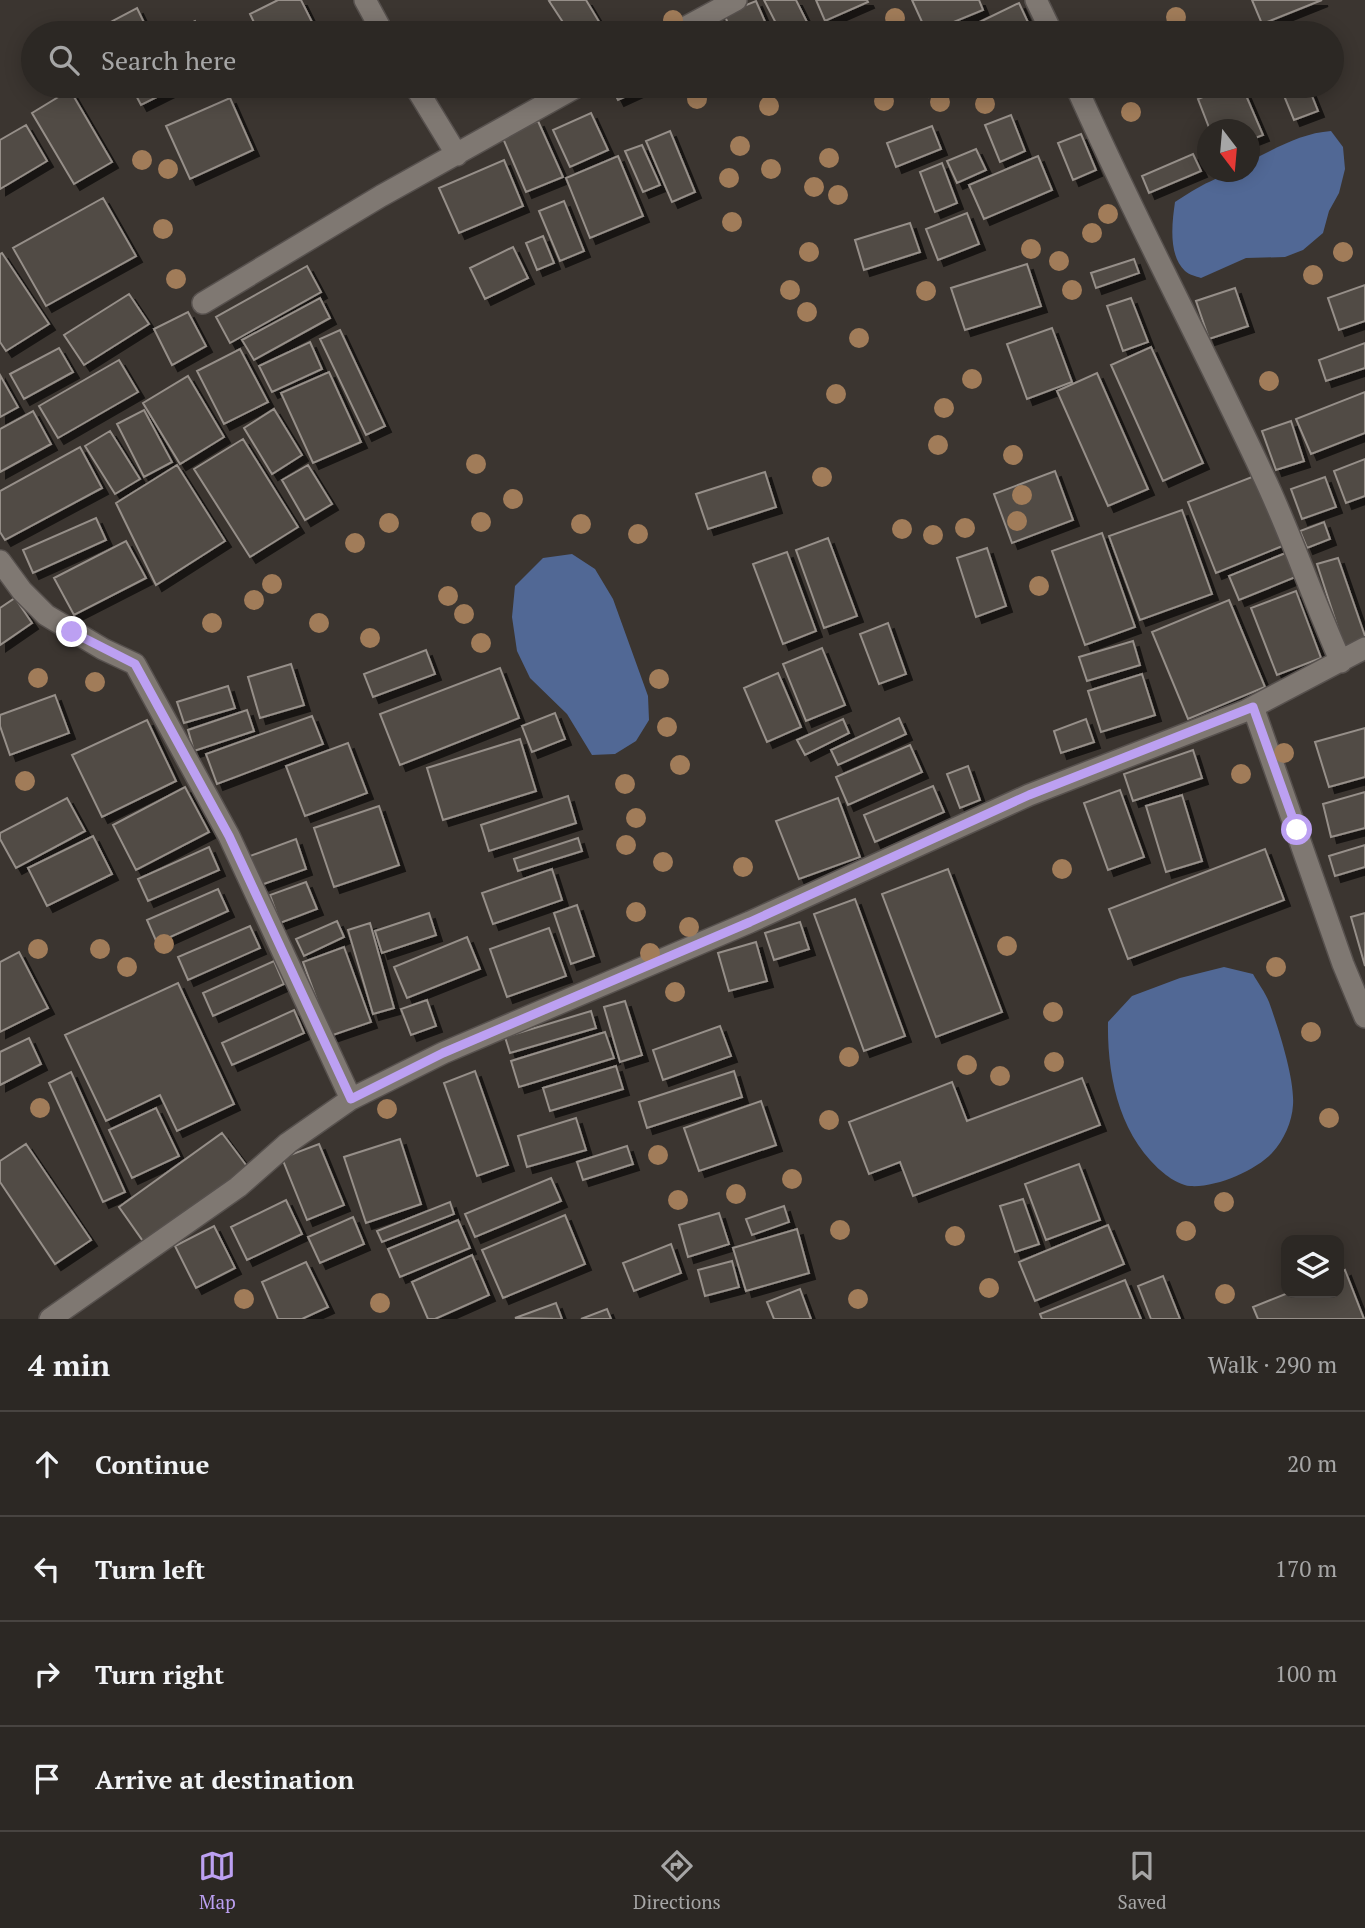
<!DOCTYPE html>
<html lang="en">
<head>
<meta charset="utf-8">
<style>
	body { margin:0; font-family:"PT Serif",serif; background:#383431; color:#f1f3f6 }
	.controls { position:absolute; right:21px; bottom:21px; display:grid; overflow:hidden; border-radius:14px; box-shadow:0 4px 18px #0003 }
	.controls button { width:63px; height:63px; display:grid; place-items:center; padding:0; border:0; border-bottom:2px solid #484441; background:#2c2824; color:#f1f3f6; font:35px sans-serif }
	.compass { position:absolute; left:1197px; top:119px; width:63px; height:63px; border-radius:50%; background:#2c2824; box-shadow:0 4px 18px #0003; rotate:164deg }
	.stop { position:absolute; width:21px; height:21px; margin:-16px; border:5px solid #bca0f2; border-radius:50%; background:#fff }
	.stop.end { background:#bca0f2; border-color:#fff; box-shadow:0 2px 7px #0008 }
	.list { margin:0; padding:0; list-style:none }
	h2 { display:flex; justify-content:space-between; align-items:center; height:91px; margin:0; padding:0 28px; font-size:30px }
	h2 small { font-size:23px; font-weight:400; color:#a6a6a6 }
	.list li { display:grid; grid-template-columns:46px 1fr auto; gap:21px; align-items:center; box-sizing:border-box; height:105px; padding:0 28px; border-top:2px solid #484441 }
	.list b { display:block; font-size:26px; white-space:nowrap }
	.list em { font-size:23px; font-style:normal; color:#a6a6a6 }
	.icon { flex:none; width:38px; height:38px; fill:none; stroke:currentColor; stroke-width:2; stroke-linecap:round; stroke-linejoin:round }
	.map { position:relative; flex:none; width:1365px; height:1319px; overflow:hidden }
	.search { position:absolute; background:#2c2824; box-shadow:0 4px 18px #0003; left:21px; right:21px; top:21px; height:77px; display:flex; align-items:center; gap:18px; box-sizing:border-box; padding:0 24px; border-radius:38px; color:#a6a6a6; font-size:26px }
	.sheet { height:511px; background:#2c2824 }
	nav { display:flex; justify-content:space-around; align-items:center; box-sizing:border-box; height:98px; border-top:2px solid #484441; background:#2c2824; font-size:19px; color:#a6a6a6 }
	nav a { display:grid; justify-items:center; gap:4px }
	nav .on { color:#bca0f2 }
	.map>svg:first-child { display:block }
	.water { fill:#516895 }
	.building { fill:#514b45; stroke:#968f89; stroke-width:2; filter:url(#shadow) }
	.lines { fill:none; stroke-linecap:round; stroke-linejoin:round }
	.minor-casing { stroke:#57514e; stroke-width:24 }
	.minor { stroke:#7f7872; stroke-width:21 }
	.tree { fill:#a17c59 }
	.route { stroke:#bca0f2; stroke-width:9 }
</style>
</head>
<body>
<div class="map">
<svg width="1365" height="1319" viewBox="0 0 1365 1319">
	<defs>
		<filter id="shadow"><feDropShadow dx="6" dy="6" stdDeviation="0" flood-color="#0009"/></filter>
	</defs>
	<rect width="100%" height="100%" fill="#3b3530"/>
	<path class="water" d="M1331,131l12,16 2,22 -6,24 -10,18 -6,22 -20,17 -18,7 -39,1 -45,20c-5,-2 -12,-3 -16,-7 -17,-16 -13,-48 -10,-69 23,-15 46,-30 75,-30v-11c26,-13 52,-28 81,-30z
		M572,554l23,15 18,30 35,97 1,24 -13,21 -21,13 -23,1 -25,-41 -37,-36 -13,-27 -5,-34 3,-31 28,-28z
		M1224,967l29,7c5,9 12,18 16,28 9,25 26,77 24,103 -1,17 -9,35 -21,48 -17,18 -57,35 -82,33 -7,0 -19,-7 -24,-11 -46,-36 -59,-98 -58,-153l24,-26 48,-18z"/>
	<path class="building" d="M278,0h23l12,24 -18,9h-36l-9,-19z
		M551,0h35l18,30 -5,3h-29l-21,-32z
		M764,0h32l11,22 -26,11z
		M816,0h51l1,2 -43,19z
		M912,0h67l4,10 -56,23z
		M1252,0h70l-60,24z
		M756,1l14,32h-38l-8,-19z
		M1019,3l14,30h-76z
		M137,8l12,25h-44l-4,-6z
		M195,21l7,12h-31z
		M131,86h45l1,1 -36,18z
		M611,86h37l-30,14z
		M923,86h30l-24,11z
		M1229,86h13l21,49 -13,5v-10h-40l-12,-31z
		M1280,86h28l10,25 -24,9z
		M70,90l42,72 -38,22 -42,-71z
		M230,98l23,52 -63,29 -24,-53z
		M591,113l17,37 -38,17 -17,-37z
		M1011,115l14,36 -25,11 -15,-37z
		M538,121l25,56 -37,15 -24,-56z
		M26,125l21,36 -47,28v-49z
		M932,126l9,23 -45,18 -9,-24z
		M670,131l25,61 -23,10 -26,-61z
		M1081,134l15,36 -23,10 -15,-37z
		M642,145l18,40 -17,7 -18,-41z
		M976,149l10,21 -29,13 -10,-22z
		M1193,154l8,17 -52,22 -7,-17z
		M618,156l25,60 -53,22 -24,-60z
		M1038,156l14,34 -68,29 -15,-34z
		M504,160l19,46 -64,27 -20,-45z
		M942,163l15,40 -22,9 -15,-40z
		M103,198l33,58 -90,50 -33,-58z
		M564,201l20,50 -24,10 -21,-50z
		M967,213l12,31 -41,16 -12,-31z
		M910,223l10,29 -56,18 -9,-30z
		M543,236l11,27 -17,7 -11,-27z
		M513,247l15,31 -43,21 -15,-31z
		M2,253l47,71 -43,27 -6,-9v-88z
		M1134,259l5,14 -43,15 -5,-15z
		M1027,264l14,42 -76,24 -14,-42z
		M307,266l14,26 -91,51 -14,-26z
		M1365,285v36l-26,9 -11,-32z
		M1235,288l13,38 -39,13 -13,-38z
		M129,294l20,30 -65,41 -20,-30z
		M320,298l10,20 -76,42 -12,-20z
		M1131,298l17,44 -25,9 -16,-45z
		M188,312l18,34 -34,19 -18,-36z
		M1052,328l20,54 -45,17 -20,-55z
		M340,330l45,96 -19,9 -46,-96z
		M310,342l12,27 -50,23 -13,-26z
		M1365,343v25l-39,13 -7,-21z
		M1151,347l52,116 -40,18 -52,-116z
		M59,348l14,24 -49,27 -14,-25z
		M240,349l28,53 -44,22 -27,-53z
		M119,360l19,32 -80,46 -19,-32z
		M329,372l32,70 -48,21 -32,-70z
		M1097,373l51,116 -40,17 -51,-115z
		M0,375l18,32 -18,10z
		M188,376l36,61 -44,27 -37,-61z
		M1365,392v41l-54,21 -15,-35z
		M274,409l28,46 -30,19 -28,-46z
		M144,410l28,52 -28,15 -27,-53z
		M33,411l18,33 -51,28v-43z
		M1291,421l13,40 -28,9 -14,-39z
		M110,431l30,48 -25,15 -30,-48z
		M243,439l55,88 -48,30 -56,-88z
		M80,447l22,41 -97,52 -5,-8v-41z
		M1365,459v37l-19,7 -12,-32z
		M177,465l48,76 -69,44 -40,-82z
		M308,465l24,39 -27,16 -23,-40z
		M1055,471l18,49 -61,23 -18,-49z
		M765,472l11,35 -68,22 -12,-35z
		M1257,475l28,70 -69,28 -28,-71z
		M1325,477l11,30 -34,12 -11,-30z
		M1182,510l30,84 -72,26 -31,-84z
		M96,518l10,22 -73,33 -10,-23z
		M1324,522l6,17 -23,9 -7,-17z
		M1102,533l33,94 -50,18 -33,-94z
		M828,538l29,78 -33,12 -28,-78z
		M126,541l20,37 -72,37 -20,-37z
		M987,548l19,58 -30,11 -19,-59z
		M787,552l29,79 -33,13 -30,-80z
		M1288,552l10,24 -59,24 -10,-24z
		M1338,558l27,78v7l-20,7 -28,-86z
		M1296,591l25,67 -44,17 -26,-67z
		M15,598l17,25 -32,22v-37z
		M1229,600l36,87 -77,32 -36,-87z
		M888,623l18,51 -27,10 -19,-50z
		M1133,641l7,24 -53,16 -8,-24z
		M822,648l23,57 -39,16 -23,-57z
		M426,650l9,24 -62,23 -9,-23z
		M291,664l13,41 -44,13 -12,-41z
		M500,668l19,50 -119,47 -20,-51z
		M778,673l23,54 -34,15 -23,-54z
		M1142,674l13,41 -54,17 -13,-41z
		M228,686l7,22 -51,15 -7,-21z
		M55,695l14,38 -59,22 -10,-29v-11z
		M247,710l7,21 -60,20 -6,-21z
		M555,713l10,26 -33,13 -10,-26z
		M312,716l11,28 -106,40 -11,-30z
		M899,718l7,16 -68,31 -7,-15z
		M843,719l6,14 -44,22 -8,-15z
		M1086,719l8,23 -33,11 -7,-22z
		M147,720l29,61 -74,36 -30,-62z
		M1365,728v49l-36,10 -14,-45z
		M520,739l16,52 -93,29 -16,-52z
		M348,743l19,50 -62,23 -19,-50z
		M910,745l12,27 -74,33 -12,-28z
		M1193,750l9,28 -69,23 -9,-27z
		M968,766l12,34 -20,8 -13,-34z
		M933,786l11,26 -69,30 -11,-27z
		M185,787l24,45 -73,38 -23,-45z
		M1120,790l24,67 -36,13 -24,-67z
		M1365,792v36l-34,9 -8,-33z
		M1182,795l20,66 -36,11 -20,-66z
		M568,796l8,27 -87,28 -8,-26z
		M67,798l18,33 -69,37 -16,-29v-6z
		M838,798l22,59 -61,22 -23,-58z
		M379,806l20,59 -65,22 -20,-59z
		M93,836l19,38 -65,32 -19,-38z
		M578,838l4,13 -64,20 -4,-12z
		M296,839l10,30 -45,16 -11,-29z
		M1365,845v22l-30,9 -6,-20z
		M209,847l10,23 -71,31 -10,-22z
		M1265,849l19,51 -156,59 -19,-50z
		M552,869l10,31 -69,24 -11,-31z
		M948,869l54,143 -66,25 -54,-143z
		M306,882l11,27 -37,14 -10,-28z
		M218,889l10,22 -71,32 -10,-23z
		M855,899l50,137 -41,15 -50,-137z
		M577,905l17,51 -23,8 -17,-51z
		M429,913l7,22 -54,18 -7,-22z
		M1365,913v53l-14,-49z
		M337,921l7,16 -40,19 -8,-17z
		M800,922l9,27 -35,11 -9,-27z
		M370,923l24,85 -21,6 -25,-84z
		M250,926l10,22 -72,32 -10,-23z
		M549,928l17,48 -59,21 -17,-48z
		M467,937l13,32 -73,29 -13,-31z
		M756,942l11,39 -38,10 -11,-38z
		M344,947l27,75 -41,14 -27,-74z
		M19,952l29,56 -48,24v-70z
		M274,961l10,23 -71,32 -10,-23z
		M178,983l56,121 -57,27 -17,-36 -54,26 -41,-86z
		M427,1000l9,26 -25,9 -10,-26z
		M625,1001l17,54 -22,7 -16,-55z
		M294,1010l10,23 -72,32 -10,-22z
		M591,1011l5,17 -86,25 -5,-16z
		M720,1026l11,30 -68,24 -10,-30z
		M605,1032l9,26 -95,29 -8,-26z
		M29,1038l12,26 -41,21v-33z
		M616,1066l7,23 -73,22 -7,-23z
		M475,1071l33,94 -31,11 -33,-93z
		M734,1071l8,26 -95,31 -8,-26z
		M71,1072l54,120 -22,10 -54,-119z
		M1082,1078l18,47 -187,71 -13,-34 -31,12 -20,-52 103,-40 15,39z
		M761,1101l15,44 -77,26 -15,-43z
		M156,1108l23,48 -47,22 -23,-48z
		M576,1118l10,32 -59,17 -9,-31z
		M222,1133l27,36 -104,75 -26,-37z
		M400,1139l21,65 -55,19 -22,-66z
		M26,1144l65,96 -36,24 -55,-82v-21z
		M319,1144l25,61 -37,15 -25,-62z
		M627,1146l6,18 -50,16 -6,-18z
		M1079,1164l21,56 -54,20 -21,-56z
		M551,1178l10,23 -86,36 -10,-23z
		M1023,1199l16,45 -24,8 -15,-46z
		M286,1200l16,34 -55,26 -16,-33z
		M450,1202l4,12 -72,28 -5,-11z
		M784,1206l5,16 -37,13 -6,-16z
		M719,1213l10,31 -41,13 -9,-32z
		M565,1215l20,49 -82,34 -21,-48z
		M353,1217l11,27 -44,19 -12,-26z
		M458,1220l12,28 -70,29 -12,-28z
		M1108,1225l16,39 -89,37 -16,-39z
		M214,1226l21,42 -39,20 -21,-42z
		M797,1229l12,44 -63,18 -13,-43z
		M671,1244l10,29 -47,18 -11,-28z
		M472,1255l17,40 -54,24h-7l-16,-37z
		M732,1261l7,26 -34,9 -7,-26z
		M306,1262l22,45 -26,12h-24l-16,-37z
		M1345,1270l19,49h-106l-5,-12 35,-14h51v-20z
		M1163,1276l17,43h-29l-13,-33z
		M1125,1280l16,39h-99l-2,-5z
		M800,1289l11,30h-37l-7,-17z
		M556,1303l6,16 -47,-1z
		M607,1309l4,10h-30z"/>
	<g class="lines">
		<defs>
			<path id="minor" d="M365,0l18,33
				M1036,0l16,33
				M675,33l61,-33
				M415,86l42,69
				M1076,86c58,131 126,258 187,389 29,61 50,125 78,187
				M203,303l178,-107 197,-110
				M0,561l22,30 24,24 57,34 32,15 94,172 122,263
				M1253,707l90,257 22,53
				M50,1319l188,-132 50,-44 63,-44 92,-46 307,-131 279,-127 216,-84 120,-63"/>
		</defs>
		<use href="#minor" class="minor-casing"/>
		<use href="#minor" class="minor"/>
	</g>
	<g class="tree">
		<circle cx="1176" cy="17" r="10"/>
		<circle cx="895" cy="18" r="10"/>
		<circle cx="673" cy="20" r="10"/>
		<circle cx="697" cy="99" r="10"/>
		<circle cx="884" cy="101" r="10"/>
		<circle cx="940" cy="102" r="10"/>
		<circle cx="985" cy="104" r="10"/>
		<circle cx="769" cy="106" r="10"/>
		<circle cx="1131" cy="112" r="10"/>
		<circle cx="740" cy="146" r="10"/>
		<circle cx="829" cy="158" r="10"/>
		<circle cx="142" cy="160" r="10"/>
		<circle cx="168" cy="169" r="10"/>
		<circle cx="771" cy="169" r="10"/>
		<circle cx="729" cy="178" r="10"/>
		<circle cx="814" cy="187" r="10"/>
		<circle cx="838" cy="195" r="10"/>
		<circle cx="1108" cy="214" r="10"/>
		<circle cx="732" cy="222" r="10"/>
		<circle cx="163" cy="229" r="10"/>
		<circle cx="1092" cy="233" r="10"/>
		<circle cx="1031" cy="249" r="10"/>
		<circle cx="809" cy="252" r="10"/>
		<circle cx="1343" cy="252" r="10"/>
		<circle cx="1059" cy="261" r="10"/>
		<circle cx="1313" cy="275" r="10"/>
		<circle cx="176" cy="279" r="10"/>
		<circle cx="790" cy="290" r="10"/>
		<circle cx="1072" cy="290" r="10"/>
		<circle cx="926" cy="291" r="10"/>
		<circle cx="807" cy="312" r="10"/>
		<circle cx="859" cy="338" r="10"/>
		<circle cx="972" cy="379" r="10"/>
		<circle cx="1269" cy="381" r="10"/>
		<circle cx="836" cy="394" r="10"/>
		<circle cx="944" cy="408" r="10"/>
		<circle cx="938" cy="445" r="10"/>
		<circle cx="1013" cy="455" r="10"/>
		<circle cx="476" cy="464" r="10"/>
		<circle cx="822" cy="477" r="10"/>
		<circle cx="1022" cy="495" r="10"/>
		<circle cx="513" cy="499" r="10"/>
		<circle cx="1017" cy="521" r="10"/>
		<circle cx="481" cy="522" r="10"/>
		<circle cx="389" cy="523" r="10"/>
		<circle cx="581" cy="524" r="10"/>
		<circle cx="965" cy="528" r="10"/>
		<circle cx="902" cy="529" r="10"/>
		<circle cx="638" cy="534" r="10"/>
		<circle cx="933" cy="535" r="10"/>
		<circle cx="355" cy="543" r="10"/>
		<circle cx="272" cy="584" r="10"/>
		<circle cx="1039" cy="586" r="10"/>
		<circle cx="448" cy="596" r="10"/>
		<circle cx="254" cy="600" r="10"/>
		<circle cx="464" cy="614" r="10"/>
		<circle cx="212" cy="623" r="10"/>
		<circle cx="319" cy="623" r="10"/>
		<circle cx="370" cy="638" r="10"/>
		<circle cx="481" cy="643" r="10"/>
		<circle cx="38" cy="678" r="10"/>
		<circle cx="659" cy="679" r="10"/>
		<circle cx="95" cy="682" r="10"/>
		<circle cx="667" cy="727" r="10"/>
		<circle cx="1284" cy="753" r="10"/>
		<circle cx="680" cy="765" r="10"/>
		<circle cx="1241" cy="774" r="10"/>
		<circle cx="25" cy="781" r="10"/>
		<circle cx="625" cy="784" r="10"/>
		<circle cx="636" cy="818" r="10"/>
		<circle cx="626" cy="845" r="10"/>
		<circle cx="663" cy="862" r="10"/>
		<circle cx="743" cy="867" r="10"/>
		<circle cx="1062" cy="869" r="10"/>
		<circle cx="636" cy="912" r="10"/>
		<circle cx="689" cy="927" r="10"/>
		<circle cx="164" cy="944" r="10"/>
		<circle cx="1007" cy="946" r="10"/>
		<circle cx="38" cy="949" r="10"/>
		<circle cx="100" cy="949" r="10"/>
		<circle cx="650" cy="953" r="10"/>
		<circle cx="127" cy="967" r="10"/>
		<circle cx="1276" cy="967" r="10"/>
		<circle cx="675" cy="992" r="10"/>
		<circle cx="1053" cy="1012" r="10"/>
		<circle cx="1311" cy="1032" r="10"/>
		<circle cx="849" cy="1057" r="10"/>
		<circle cx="1054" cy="1062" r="10"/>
		<circle cx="967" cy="1065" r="10"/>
		<circle cx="1000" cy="1076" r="10"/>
		<circle cx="40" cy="1108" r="10"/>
		<circle cx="387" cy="1109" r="10"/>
		<circle cx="1329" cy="1118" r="10"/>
		<circle cx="829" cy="1120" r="10"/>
		<circle cx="658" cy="1155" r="10"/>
		<circle cx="792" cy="1179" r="10"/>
		<circle cx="736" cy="1194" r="10"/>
		<circle cx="678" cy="1200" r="10"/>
		<circle cx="1224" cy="1202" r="10"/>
		<circle cx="840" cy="1230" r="10"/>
		<circle cx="1186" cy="1231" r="10"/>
		<circle cx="955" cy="1236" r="10"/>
		<circle cx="989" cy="1288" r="10"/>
		<circle cx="1225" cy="1294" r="10"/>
		<circle cx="244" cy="1299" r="10"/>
		<circle cx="858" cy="1299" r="10"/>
		<circle cx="380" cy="1303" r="10"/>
	</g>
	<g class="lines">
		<path class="route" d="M72,632l63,32 94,172 122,263 92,-46 307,-131 279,-127 224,-88 44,123"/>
	</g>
</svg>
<div class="controls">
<button><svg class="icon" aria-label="layers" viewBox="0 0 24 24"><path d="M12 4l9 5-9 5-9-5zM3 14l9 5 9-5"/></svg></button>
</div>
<svg class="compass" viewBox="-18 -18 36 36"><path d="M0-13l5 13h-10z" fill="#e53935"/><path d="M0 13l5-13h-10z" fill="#a6a6a6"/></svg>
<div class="stop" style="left:1297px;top:830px"></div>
<div class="stop end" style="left:72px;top:632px"></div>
<div class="search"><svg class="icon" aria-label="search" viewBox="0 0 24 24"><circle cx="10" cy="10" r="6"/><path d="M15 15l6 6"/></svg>Search here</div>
</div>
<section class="sheet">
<h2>4 min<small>Walk · 290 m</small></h2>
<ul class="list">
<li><svg class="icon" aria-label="ahead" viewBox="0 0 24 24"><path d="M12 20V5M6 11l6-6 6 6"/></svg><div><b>Continue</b></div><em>20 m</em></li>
<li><svg class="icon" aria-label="left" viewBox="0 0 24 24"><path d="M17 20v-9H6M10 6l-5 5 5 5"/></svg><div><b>Turn left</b></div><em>170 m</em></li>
<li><svg class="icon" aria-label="right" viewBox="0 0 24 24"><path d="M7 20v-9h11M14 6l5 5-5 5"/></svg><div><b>Turn right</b></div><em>100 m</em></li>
<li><svg class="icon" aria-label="arrive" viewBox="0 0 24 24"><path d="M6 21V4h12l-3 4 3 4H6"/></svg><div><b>Arrive at destination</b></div></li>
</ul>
</section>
<nav>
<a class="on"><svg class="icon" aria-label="map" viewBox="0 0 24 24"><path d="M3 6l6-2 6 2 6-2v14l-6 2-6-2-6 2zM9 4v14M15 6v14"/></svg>Map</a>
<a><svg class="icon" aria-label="directions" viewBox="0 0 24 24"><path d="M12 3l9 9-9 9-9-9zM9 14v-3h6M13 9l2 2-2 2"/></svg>Directions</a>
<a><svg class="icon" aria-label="saved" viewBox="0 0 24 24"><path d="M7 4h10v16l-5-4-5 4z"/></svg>Saved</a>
</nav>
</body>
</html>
